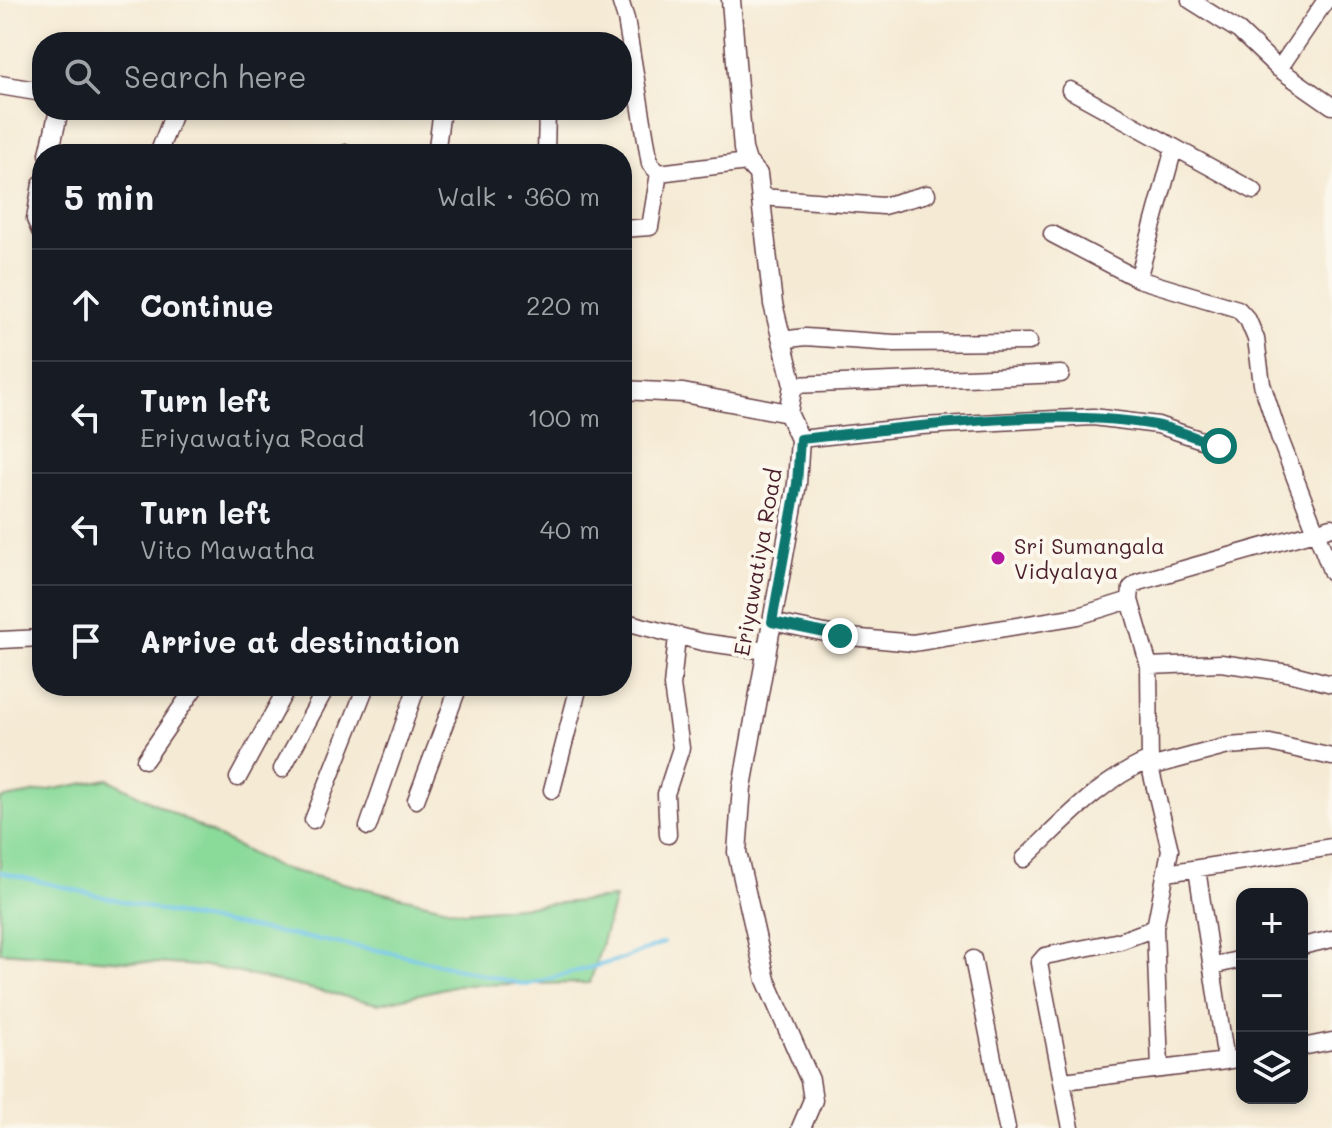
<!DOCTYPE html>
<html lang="en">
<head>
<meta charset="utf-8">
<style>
	body { margin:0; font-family:Mali,sans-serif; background:#242831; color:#f1f3f6 }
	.controls { position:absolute; right:24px; bottom:24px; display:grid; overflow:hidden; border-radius:16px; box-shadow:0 4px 12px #0003 }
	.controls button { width:72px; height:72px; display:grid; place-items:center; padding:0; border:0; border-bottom:2px solid #363941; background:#171b24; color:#f1f3f6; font:40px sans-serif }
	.stop { position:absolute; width:24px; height:24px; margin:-18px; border:6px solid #0f766e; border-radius:50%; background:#fff }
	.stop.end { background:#0f766e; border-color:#fff; box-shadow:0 2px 8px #0008 }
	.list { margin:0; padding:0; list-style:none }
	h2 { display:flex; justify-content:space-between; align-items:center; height:104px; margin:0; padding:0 32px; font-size:34px }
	h2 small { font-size:26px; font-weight:400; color:#9ea1a6 }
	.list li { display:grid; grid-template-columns:52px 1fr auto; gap:24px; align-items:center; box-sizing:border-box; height:112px; padding:0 32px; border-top:2px solid #363941 }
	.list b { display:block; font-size:30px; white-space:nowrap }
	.list p { margin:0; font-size:26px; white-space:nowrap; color:#9ea1a6 }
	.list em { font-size:26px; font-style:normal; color:#9ea1a6 }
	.icon { flex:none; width:44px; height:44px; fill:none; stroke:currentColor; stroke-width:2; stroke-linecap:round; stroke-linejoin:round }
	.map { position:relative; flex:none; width:1332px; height:1128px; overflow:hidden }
	.search { position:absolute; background:#171b24; box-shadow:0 4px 12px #0003; left:32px; top:32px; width:600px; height:88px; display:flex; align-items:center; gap:20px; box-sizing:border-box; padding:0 28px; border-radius:32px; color:#9ea1a6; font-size:30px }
	.panel { position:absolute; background:#171b24; box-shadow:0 4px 12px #0003; left:32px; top:144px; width:600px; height:552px; border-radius:32px }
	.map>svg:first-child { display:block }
	.green { fill:#8ada9a; stroke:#6a7c62; stroke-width:2 }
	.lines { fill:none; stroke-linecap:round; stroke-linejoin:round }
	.stream { stroke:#6cc4e9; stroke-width:4 }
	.minor-casing { stroke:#643d44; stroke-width:19 }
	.tertiary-casing { stroke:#643d44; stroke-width:21 }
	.minor { stroke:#fff; stroke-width:16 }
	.tertiary { stroke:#fff; stroke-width:18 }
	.route { stroke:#0f766e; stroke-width:10 }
	.poi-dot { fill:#b5179e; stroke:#fbf7ec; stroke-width:3 }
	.labels { text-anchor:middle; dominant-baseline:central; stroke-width:8; stroke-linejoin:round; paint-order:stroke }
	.poi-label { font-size:22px; fill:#4a1f2b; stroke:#fbf7ec; text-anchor:start }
	.street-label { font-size:22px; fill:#4a1f2b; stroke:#fbf7ec }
</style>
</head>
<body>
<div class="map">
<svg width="1332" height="1128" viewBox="0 0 1332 1128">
	<rect width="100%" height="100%" fill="#fbf7ec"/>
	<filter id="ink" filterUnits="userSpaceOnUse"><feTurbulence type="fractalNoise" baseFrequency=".0125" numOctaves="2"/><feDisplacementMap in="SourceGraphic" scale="16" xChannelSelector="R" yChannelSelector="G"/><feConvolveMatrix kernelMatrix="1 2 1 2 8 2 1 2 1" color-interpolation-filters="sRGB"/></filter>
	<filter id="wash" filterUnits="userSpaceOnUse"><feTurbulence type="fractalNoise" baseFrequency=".006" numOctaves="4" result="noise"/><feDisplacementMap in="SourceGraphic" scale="32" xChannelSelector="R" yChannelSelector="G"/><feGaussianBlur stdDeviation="1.8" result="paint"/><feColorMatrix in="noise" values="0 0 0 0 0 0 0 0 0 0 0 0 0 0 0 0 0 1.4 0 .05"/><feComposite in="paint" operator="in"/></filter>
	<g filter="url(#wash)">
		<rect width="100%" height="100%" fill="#f5ead4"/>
		<path class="green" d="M108,779l168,88 188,45 151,-14 -25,85 -133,2 -79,19 -166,-37 -212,-15v-153z"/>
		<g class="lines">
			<path class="stream" d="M0,872l184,44 209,37 133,32 96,-26 41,-16"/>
		</g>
	</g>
	<g filter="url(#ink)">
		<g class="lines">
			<defs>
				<path id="minor" d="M620,0l6,19 24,145 9,9
					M1190,0l49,31 40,38
					M1326,0l-47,69 53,37
					M1070,90l184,101
					M158,154l17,-44
					M346,154v-1
					M436,154l6,-44
					M546,154l1,-44
					M761,197l122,9 44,-12
					M622,229l28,-2 9,-54 88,-11
					M1052,234l86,45 100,30 10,11 8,19 6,45 18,55 52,134
					M1138,279l36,-131
					M782,340l23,-3 89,6 135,-1
					M793,385l268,-11
					M800,439l122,-13 171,-9 65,8 61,21
					M622,621l80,21 64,9
					M772,622l68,14 73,7 165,-27 52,-16
					M0,640l42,-2
					M1149,666l72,-3 68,10 43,11
					M145,760l51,-74
					M1150,767l78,-21 42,-3 62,14
					M282,769l45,-83
					M238,778l50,-92
					M552,790l27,-104
					M416,800l43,-114
					M313,820l53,-134
					M368,827l49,-141
					M668,835l-2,-41 15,-46 -9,-62 5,-50
					M1024,859c39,-37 76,-79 126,-99
					M1197,869l29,192 16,-3
					M1167,873l165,-26
					M1155,928l5,141
					M1302,946l30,-7
					M973,959l34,169
					M1212,966l30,-7
					M1302,1047l30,-6
					M1064,1081l162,-20
					M1071,1128l-32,-165 6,-7 75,-15 35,-13 15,-78 -20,-83 -1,-101 -19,-66 1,-12 7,-6 194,-55"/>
				<path id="tertiary" d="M731,0l12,149 4,13 11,12 15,130 20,81 -5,28 12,26 -3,45 -55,303 -5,65 29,128 44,100 3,20 -12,28
					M0,85l42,7
					M49,154l10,-44
					M42,184l-6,35 6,14
					M622,390l61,3 105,20"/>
			</defs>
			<use href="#minor" class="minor-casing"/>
			<use href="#tertiary" class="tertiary-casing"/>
			<use href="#minor" class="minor"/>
			<use href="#tertiary" class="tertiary"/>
		</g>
	</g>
	<g class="lines" filter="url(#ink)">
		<path class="route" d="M840,636l-68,-14 25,-138 3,-45c109,-11 248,-33 355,-14 22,4 43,14 64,21"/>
	</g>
	<circle class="poi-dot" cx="998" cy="558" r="8"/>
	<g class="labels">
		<g class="poi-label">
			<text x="1014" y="545">Sri Sumangala<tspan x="1014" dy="25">Vidyalaya</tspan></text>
		</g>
		<g class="street-label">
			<text transform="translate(757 562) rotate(-80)">Eriyawatiya Road</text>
		</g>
	</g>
</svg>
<div class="controls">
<button>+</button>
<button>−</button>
<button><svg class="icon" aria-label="layers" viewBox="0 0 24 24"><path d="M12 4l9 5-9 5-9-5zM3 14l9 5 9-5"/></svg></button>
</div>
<div class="stop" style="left:1219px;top:446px"></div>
<div class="stop end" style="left:840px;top:636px"></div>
<div class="search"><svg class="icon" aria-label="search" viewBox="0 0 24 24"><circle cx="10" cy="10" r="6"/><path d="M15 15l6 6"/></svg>Search here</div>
<section class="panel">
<h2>5 min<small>Walk · 360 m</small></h2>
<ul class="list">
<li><svg class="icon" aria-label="ahead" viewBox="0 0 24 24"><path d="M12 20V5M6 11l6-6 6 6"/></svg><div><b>Continue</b></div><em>220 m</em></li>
<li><svg class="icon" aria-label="left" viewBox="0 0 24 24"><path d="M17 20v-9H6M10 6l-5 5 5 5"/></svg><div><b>Turn left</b><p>Eriyawatiya Road</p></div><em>100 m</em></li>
<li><svg class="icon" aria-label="left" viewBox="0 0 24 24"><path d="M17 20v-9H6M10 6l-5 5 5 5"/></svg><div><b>Turn left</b><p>Vito Mawatha</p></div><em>40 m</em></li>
<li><svg class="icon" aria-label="arrive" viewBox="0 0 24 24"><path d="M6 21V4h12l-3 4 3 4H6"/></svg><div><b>Arrive at destination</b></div></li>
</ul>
</section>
</div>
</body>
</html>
